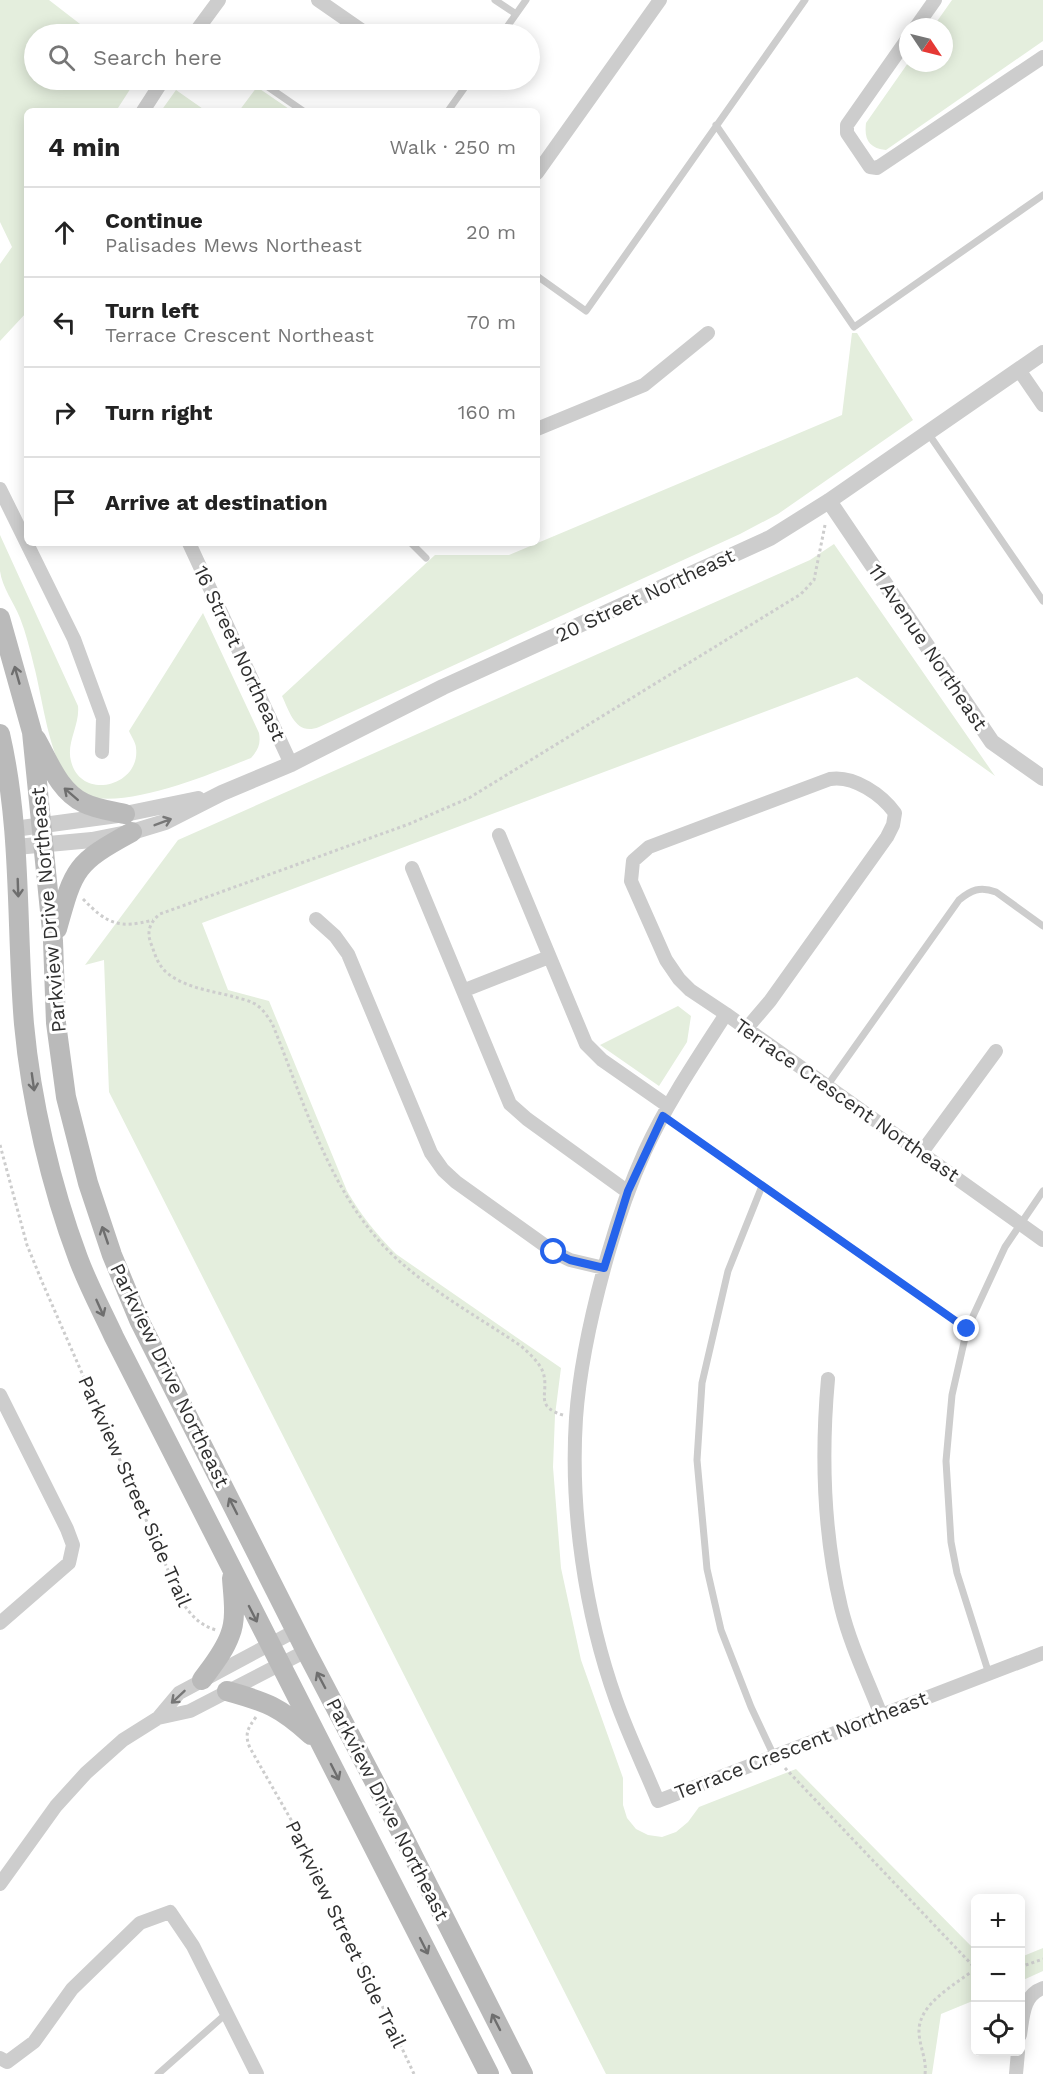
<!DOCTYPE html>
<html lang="en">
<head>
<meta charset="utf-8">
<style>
	body { margin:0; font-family:"Work Sans",sans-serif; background:#f6f6f6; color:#222 }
	.controls { position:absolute; right:18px; bottom:18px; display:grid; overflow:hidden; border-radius:9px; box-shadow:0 3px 15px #0003 }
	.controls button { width:54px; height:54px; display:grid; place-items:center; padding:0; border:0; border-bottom:2px solid #e0e0e0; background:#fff; color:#222; font:30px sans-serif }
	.compass { position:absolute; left:899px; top:18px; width:54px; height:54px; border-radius:50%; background:#fff; box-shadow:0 3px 15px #0003; rotate:125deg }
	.stop { position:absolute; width:18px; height:18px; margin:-14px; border:4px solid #2563eb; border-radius:50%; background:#fff }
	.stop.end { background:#2563eb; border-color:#fff; box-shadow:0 2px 6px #0008 }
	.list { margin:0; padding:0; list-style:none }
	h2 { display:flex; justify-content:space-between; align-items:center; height:78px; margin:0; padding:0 24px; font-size:26px }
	h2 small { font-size:20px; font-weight:400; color:#767676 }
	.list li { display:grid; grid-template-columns:39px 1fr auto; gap:18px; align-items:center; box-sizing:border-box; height:90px; padding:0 24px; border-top:2px solid #e0e0e0 }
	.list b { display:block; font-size:22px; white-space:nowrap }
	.list p { margin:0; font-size:20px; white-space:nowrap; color:#767676 }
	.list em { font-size:20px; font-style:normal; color:#767676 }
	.icon { flex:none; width:33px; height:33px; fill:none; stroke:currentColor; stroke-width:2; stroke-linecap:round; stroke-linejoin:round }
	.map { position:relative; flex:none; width:1043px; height:2074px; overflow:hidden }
	.search { position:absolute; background:#fff; box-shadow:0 3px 15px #0003; left:24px; top:24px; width:516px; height:66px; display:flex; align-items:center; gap:15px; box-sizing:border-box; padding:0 21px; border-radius:33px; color:#767676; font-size:22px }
	.panel { position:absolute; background:#fff; box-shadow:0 3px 15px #0003; left:24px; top:108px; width:516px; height:438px; border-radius:9px }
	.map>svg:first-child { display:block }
	.green { fill:#e4eedd }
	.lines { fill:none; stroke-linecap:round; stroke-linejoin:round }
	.path { stroke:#cdcdcd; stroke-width:3; stroke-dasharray:3 3; stroke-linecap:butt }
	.service { stroke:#cdcdcd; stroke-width:7 }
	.minor { stroke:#cdcdcd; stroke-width:14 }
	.tertiary { stroke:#cdcdcd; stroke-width:16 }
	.secondary { stroke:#bababa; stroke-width:20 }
	.oneway { stroke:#6e6e6e }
	.oneway2 { stroke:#777 }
	.route { stroke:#2563eb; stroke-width:8 }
	.labels { text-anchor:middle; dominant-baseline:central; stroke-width:6; stroke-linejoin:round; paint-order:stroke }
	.street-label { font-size:20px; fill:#303030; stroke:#fff }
</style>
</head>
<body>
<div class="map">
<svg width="1043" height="2074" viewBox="0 0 1043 2074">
	<rect width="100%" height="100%" fill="#fff"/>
	<path class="green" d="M0,0h49l44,34h-59v46h102l-18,28v3h-91v201l-27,29v-77l12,-17 -12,-25z
		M952,0h91v41l-157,109c-17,-2 -22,-10 -20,-27l42,-60h36v-36h-11z
		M257,87l35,24h-53z
		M176,90l30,21h-45z
		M852,333h5l56,87 -135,94 -38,20 -421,193c-23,9 -29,-14 -37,-31l153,-141h74l333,-140z
		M0,535l78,171c2,19 -12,37 -7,55 10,41 70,25 65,-13 0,-5 -5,-12 -7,-17l74,-118 56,120c2,11 -1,17 -8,25 -36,14 -149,63 -178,29 -24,-27 -30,-87 -39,-121 -4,-16 -8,-33 -14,-48 -6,-15 -18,-31 -20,-47 0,-11 0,-24 0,-36z
		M834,544l161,232 -138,-99 -655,246 26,67 41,11 78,190c14,24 29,43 49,63l165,114 -6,47 -2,52 8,101 20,92 42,118v27l4,13 9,11 12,6 14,2 14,-5 12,-10 11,-15 97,-38 179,181v50l-34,14 -9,60h-326l-497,-982 -5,-132 -19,5 93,-125 632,-280z
		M678,1006l13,10 -4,26 -28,44 -59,-41z
		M1043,1948v23l-22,10v-24z"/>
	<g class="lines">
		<path class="path" d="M83,899c24,25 36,30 70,21
			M0,1145l27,100 16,39 139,318c9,13 17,23 34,28
			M563,1415c-30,-9 -13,-22 -20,-43 -4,-10 -14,-19 -22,-26 -41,-28 -87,-53 -124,-87 -66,-60 -92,-155 -125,-236 -5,-7 -10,-16 -19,-20 -5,-3 -12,-4 -18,-6 -22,-6 -52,-9 -70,-26 -7,-7 -10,-16 -13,-25 -6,-13 -3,-23 8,-32l249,-90 60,-26 332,-204 13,-14 11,-55
			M256,1717c-8,11 -12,17 -6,31l64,112 100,214
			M785,1768l191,201
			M1020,1967l23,-8
			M925,2074c2,-15 -6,-28 -6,-43 0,-28 36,-46 56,-62"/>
		<path class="service" d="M495,0l21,14
			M502,34l24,-34
			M258,80l45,31
			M448,111l22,-31
			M716,125l138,202 189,-132
			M537,276l49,35 219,-311
			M928,433l115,168
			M411,543l15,15
			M827,1086l132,-186c12,-10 21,-14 37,-8l47,34
			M663,1116l304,213
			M762,1186l-34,85 -26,112 -5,77 10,109 14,61 30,77 23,49
			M989,1674l-32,-101 -6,-31 -5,-81 6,-66 15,-66 38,-82 38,-56
			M158,2074l69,-61"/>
		<path class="minor" d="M318,0l49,34
			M916,27l19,-27
			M194,34l25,-34
			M908,38l-61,87v8l23,34 7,1 166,-111
			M143,111l20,-31
			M537,173l123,-173
			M1019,370l24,35
			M537,429l107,-44 64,-52
			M0,489l74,150 29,79 -1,34
			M189,543l102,221
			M499,835l87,209 16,16 66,46
			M412,868l98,236 17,15 101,73
			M316,919l19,17 13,18 83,199 12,17 13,12 98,70 16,8 34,8
			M465,990l84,-33
			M726,1014l-36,-24 -11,-11 -13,-19 -35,-79 2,-20 16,-14 181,-68c24,-4 52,16 65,34l-2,12 -6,12 -117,164 -23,27
			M922,1152l74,-101
			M1043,1240l-317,-226c-29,45 -59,89 -81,137 -15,33 -27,68 -37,103 -15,53 -28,108 -32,164 -6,92 9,195 40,282 12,34 28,67 42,101l385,-148
			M828,1379c-7,77 -5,152 13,228 9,37 26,72 40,108
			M0,1395l67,134 6,16 -4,18 -69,60
			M158,1718l32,-7 116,-60
			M0,1884l56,-78 30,-33 37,-33 35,-22 21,-25 116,-62
			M1020,2035c3,-19 3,-40 23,-47
			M0,2058l7,4 27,-20 38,-53 68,-66 30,-11 23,34 64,128
			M1016,2074l2,-22"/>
		<path class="tertiary" d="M829,501l163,241 51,36
			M14,829l111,-15 73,-15
			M16,847l76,-7 40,-8 33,-10 57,-29 69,-29 152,-77 327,-149 59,-37 214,-148"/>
		<path class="secondary" d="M0,618l32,114 21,209 3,82 10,74 22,86 24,72 27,65 167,331 98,187 119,236
			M0,734c22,95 16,194 24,290 7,77 27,162 54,234 10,27 24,53 36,79l375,737
			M36,739c13,23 23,52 48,64 12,6 28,8 41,11
			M57,929c17,-61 18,-66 75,-97
			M202,1680c10,-14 22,-28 28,-45 7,-17 3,-40 2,-57
			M227,1691c40,11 53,16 84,44"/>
	</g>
	<defs><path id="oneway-shaft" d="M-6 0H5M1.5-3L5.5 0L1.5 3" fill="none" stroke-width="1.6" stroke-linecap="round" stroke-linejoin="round" transform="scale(1.5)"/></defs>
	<g class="oneway">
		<use href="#oneway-shaft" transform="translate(17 675) rotate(-106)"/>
		<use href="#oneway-shaft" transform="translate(71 794) rotate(-139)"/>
		<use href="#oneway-shaft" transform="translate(18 888) rotate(88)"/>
		<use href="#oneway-shaft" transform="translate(33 1082) rotate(82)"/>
		<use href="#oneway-shaft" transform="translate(105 1235) rotate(-109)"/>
		<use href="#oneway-shaft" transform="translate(100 1308) rotate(66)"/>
		<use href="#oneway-shaft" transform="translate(233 1506) rotate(-117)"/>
		<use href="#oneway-shaft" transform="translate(253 1614) rotate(63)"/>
		<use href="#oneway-shaft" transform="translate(321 1680) rotate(-118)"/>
		<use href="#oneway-shaft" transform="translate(335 1772) rotate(63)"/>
		<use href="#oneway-shaft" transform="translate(424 1946) rotate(63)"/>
		<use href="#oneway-shaft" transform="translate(496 2022) rotate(-117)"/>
	</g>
	<g class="oneway2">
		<use href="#oneway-shaft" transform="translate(163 822) rotate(-21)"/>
		<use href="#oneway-shaft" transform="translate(178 1697) rotate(137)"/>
	</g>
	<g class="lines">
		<path class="route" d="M554,1252l16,8 34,8 24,-77 35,-75 304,213"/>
	</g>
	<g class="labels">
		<g class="street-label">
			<text transform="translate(645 595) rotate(-25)">20 Street Northeast</text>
			<text transform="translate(928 647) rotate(56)">11 Avenue Northeast</text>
			<text transform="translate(240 653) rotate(65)">16 Street Northeast</text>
			<text transform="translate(48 910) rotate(-95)">Parkview Drive Northeast</text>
			<text transform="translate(847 1100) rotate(35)">Terrace Crescent Northeast</text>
			<text transform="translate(170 1375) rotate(64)">Parkview Drive Northeast</text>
			<text transform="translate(135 1491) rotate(66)">Parkview Street Side Trail</text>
			<text transform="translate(801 1745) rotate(-21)">Terrace Crescent Northeast</text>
			<text transform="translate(388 1809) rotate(63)">Parkview Drive Northeast</text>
			<text transform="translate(346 1934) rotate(64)">Parkview Street Side Trail</text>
		</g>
	</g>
</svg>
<div class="controls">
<button>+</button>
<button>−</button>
<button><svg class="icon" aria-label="locate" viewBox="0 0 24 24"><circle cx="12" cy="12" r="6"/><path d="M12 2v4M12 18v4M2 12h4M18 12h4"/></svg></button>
</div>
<svg class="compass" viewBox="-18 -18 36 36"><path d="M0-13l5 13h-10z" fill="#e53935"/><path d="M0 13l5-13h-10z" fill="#767676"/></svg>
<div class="stop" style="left:554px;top:1252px"></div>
<div class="stop end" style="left:967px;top:1329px"></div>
<div class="search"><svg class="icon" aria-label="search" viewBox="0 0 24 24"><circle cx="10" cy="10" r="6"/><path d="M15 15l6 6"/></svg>Search here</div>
<section class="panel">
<h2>4 min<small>Walk · 250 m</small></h2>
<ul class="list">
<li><svg class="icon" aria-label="ahead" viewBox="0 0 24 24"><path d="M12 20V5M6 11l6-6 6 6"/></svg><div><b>Continue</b><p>Palisades Mews Northeast</p></div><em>20 m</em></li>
<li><svg class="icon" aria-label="left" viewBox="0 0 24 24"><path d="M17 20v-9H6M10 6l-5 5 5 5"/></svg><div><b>Turn left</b><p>Terrace Crescent Northeast</p></div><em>70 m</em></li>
<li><svg class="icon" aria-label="right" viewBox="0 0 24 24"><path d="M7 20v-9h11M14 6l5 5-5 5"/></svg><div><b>Turn right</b></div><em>160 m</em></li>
<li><svg class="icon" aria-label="arrive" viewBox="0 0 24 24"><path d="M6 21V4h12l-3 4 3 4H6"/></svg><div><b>Arrive at destination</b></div></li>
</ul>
</section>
</div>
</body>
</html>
